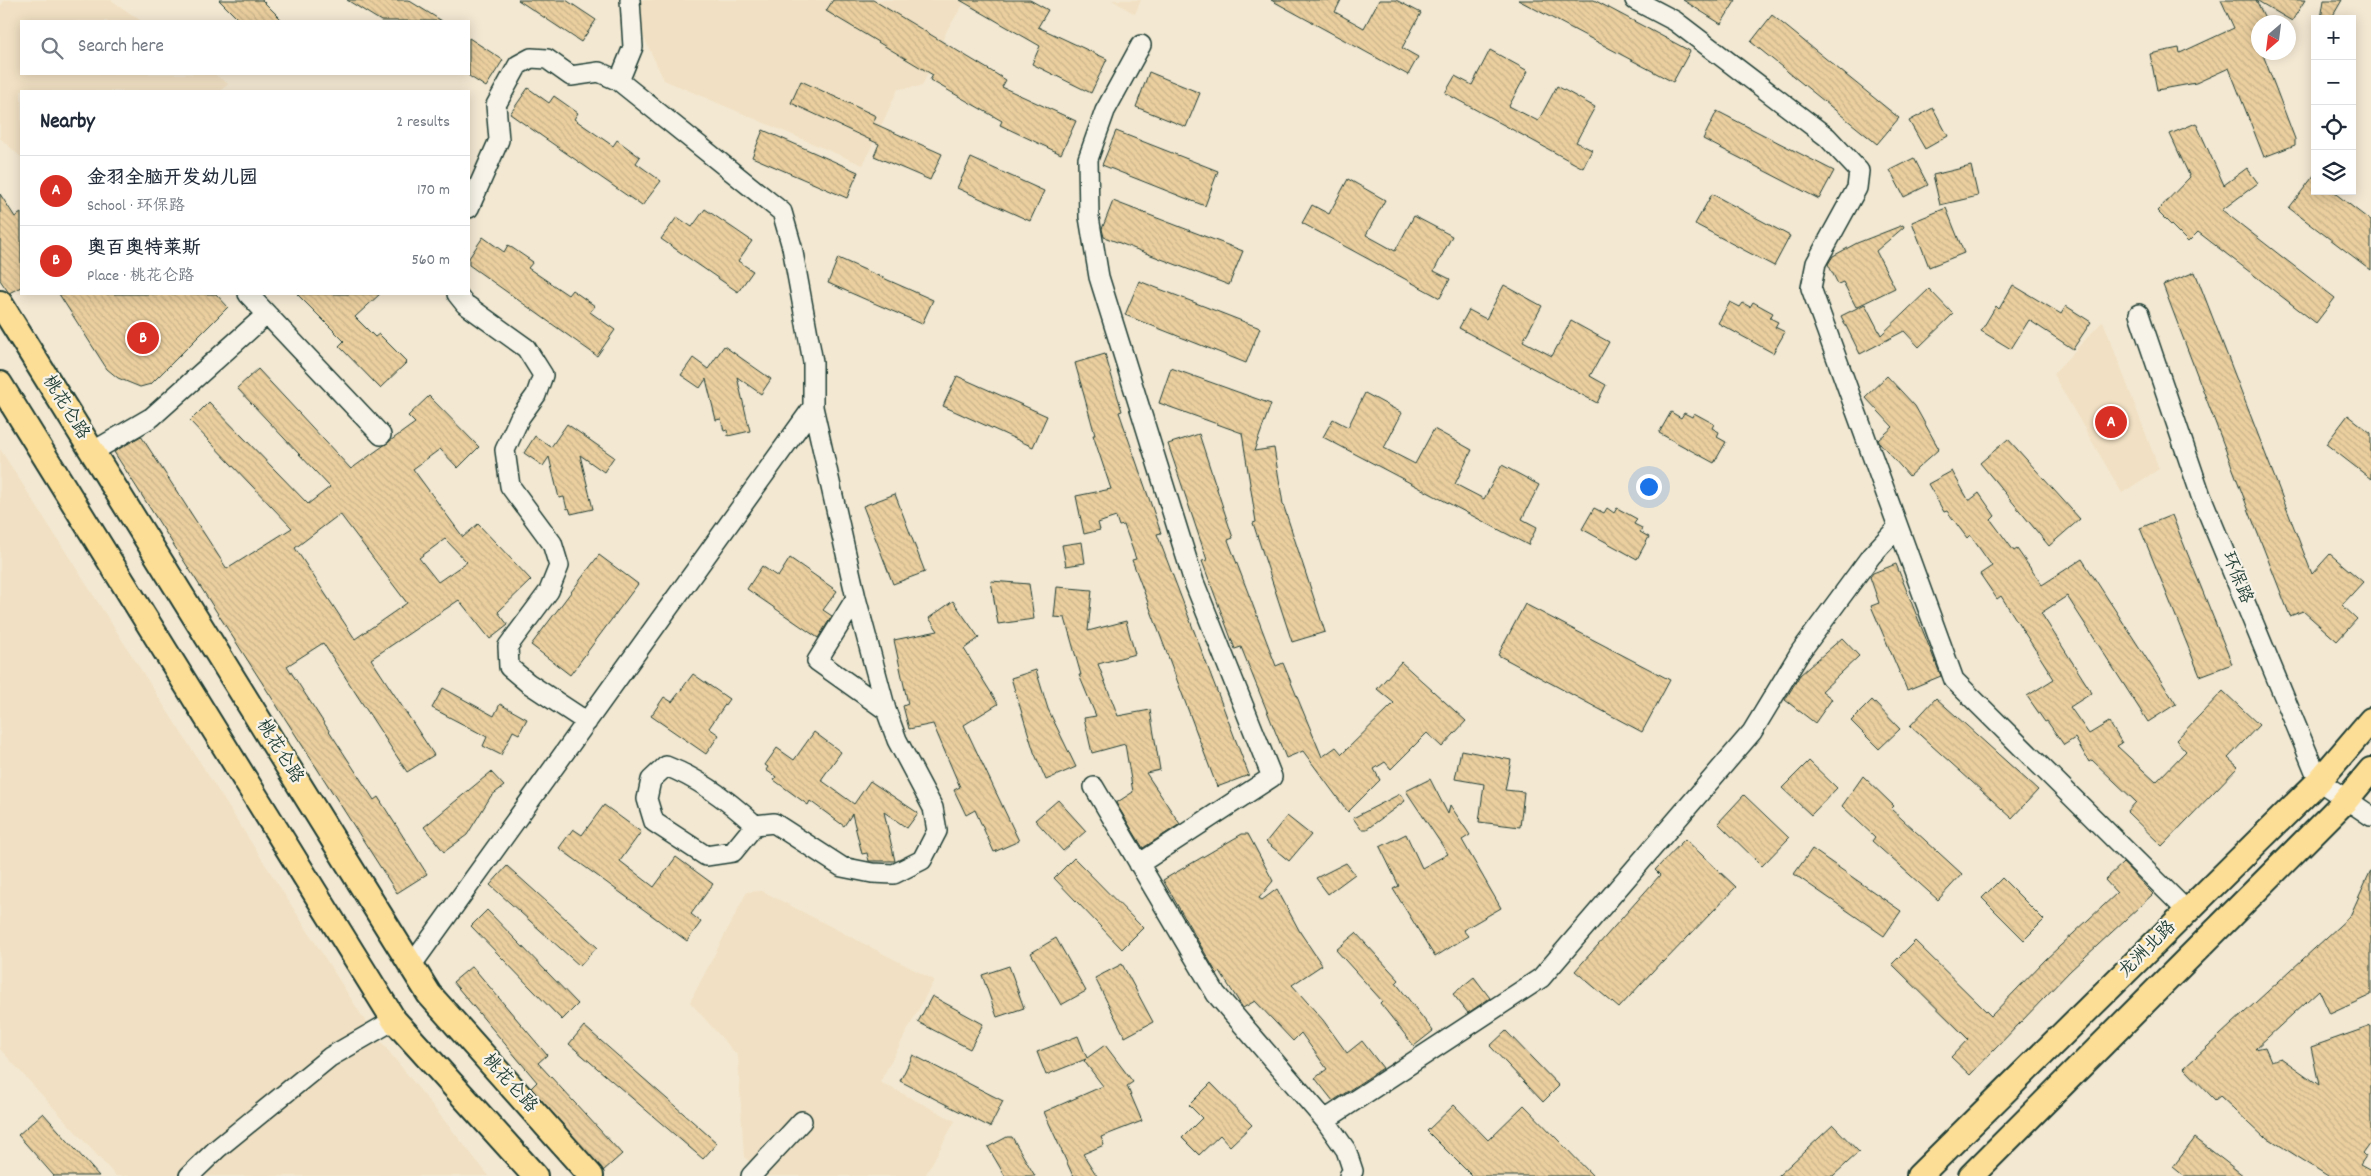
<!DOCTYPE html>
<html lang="en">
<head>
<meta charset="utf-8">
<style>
	body { margin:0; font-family:Dekko,"LXGW WenKai TC",sans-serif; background:#f2f2f3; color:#1f2937 }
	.controls { position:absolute; right:15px; top:15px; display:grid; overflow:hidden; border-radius:0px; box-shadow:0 2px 12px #0003 }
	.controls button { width:45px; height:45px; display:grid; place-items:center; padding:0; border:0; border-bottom:1px solid #e0e1e3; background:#fff; color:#1f2937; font:25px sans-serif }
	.compass { position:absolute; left:2251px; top:15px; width:45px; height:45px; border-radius:50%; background:#fff; box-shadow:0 2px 12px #0003; rotate:208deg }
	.you { position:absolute; left:1648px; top:486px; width:18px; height:18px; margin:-12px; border:4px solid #fff; border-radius:50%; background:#1a73e8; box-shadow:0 0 0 8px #1a73e833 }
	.badge { display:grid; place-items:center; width:32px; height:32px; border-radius:50%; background:#d93025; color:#fff; font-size:16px; font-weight:700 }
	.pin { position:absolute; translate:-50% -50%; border:2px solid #fff; box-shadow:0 1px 5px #0006 }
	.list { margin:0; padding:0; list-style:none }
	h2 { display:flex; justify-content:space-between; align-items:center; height:65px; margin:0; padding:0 20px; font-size:21px }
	h2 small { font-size:16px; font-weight:400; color:#747a83 }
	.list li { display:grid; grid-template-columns:32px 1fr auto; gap:15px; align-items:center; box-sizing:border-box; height:70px; padding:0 20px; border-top:1px solid #e0e1e3 }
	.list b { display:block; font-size:19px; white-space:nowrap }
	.list p { margin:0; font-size:16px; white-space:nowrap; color:#747a83 }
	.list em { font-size:16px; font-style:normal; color:#747a83 }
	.icon { flex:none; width:28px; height:28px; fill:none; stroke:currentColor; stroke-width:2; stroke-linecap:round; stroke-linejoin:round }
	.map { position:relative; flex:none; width:2371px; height:1176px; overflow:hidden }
	.search { position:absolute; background:#fff; box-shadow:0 2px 12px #0003; left:20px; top:20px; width:450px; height:55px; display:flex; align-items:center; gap:12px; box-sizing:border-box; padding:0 18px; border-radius:0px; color:#747a83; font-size:19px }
	.panel { position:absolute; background:#fff; box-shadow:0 2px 12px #0003; left:20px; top:90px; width:450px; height:205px; border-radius:0px }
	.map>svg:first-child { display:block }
	.built { fill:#f1e0c3 }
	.building { fill:url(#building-back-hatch); stroke:#1f3d34; fill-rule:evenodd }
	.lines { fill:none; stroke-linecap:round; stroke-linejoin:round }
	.minor-casing { stroke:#1f3d34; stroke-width:22 }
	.major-casing { stroke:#1f3d34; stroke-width:28 }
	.minor { stroke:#f7f3e8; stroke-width:19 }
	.major { stroke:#fdde96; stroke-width:24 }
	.labels { text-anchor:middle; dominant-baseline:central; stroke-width:4.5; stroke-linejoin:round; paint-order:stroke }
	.street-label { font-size:18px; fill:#1f3d34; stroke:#f7f3e8 }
</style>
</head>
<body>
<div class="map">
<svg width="2371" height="1176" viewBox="0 0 2371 1176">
	<defs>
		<pattern id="building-back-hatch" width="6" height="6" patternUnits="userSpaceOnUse" patternTransform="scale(1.25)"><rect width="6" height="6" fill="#ebcf9f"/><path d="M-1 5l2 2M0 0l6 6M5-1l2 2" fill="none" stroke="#c9b38a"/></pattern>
	</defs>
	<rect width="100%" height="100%" fill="#f3e8d2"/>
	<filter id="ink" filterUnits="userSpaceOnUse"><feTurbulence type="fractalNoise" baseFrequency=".02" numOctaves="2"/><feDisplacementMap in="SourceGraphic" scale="10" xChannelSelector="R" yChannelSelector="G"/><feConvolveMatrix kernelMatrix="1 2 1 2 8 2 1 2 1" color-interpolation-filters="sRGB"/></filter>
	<g filter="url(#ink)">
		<path class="built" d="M5,0h106l30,21h-120v53h193l14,10 -8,7h-199v66l-21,-19v-131z
			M637,0h329l-19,30 -25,56 -24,3 -35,76 -199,-85 -24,-51z
			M1112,0h29l-6,14z
			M2103,321l56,148 -37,24 -69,-119z
			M0,449l369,578 120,149h-373l-116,-127z
			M762,891l172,89 -54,102 75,39 -30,55h-158l-23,-19 -6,-101 -48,-54 57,-110z"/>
		<path class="building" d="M219,0h43l21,21h-43z
			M347,0h61l34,21h-61z
			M518,0h48l30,20 -15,22z
			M833,0h40l133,80 -4,7 74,34 -15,33 -61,-29 2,-4 -72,-41 3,-5 -107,-64z
			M960,0h70l18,10 -10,17 69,32 -16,34 -59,-29 8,-18z
			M1271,0h70l-6,12 29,16 15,-28h17l25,13 -19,35 16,9 -10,18z
			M1518,0h76l96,51 -17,31z
			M1683,0h53l-15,24z
			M2221,0h84l-13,21 -36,-21 11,22h-9v30h4l33,87v6l-31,12 -35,-89 -33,15 -39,7 -7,-36 29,-6 1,5 54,-25z
			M2324,0h18l-11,19h-10z
			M1772,15l127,103 -22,26 -126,-102z
			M469,38l34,22 -17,27 -17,-11z
			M1490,50l38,21 -19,35 29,15 19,-35 38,21 -19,35 16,8 -9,18 -138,-75 10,-17 17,9z
			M1149,72l51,21 -14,34 -50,-20z
			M801,81l75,35 -3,7 69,31 -12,26 -56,-24 5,-12 -88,-41z
			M528,88l21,15 5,-7 24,17 -4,6 39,27 4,-6 23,17 -4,6 25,18 -19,25 -132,-92z
			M1933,108l15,28 -23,13 -16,-28z
			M1717,111l117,60 -15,28 -116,-60z
			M2196,123l28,62 23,-17 11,15 -36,27 113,88 -19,25 -118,-91 -10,10 -31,-31 33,-34 -20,-43z
			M763,130l95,42 -11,26 -95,-41z
			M1116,131l102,40 -13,35 -103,-41z
			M971,158l73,33 -14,30 -73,-33z
			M1914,158l14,27 -24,12 -14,-27z
			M1971,166l7,30 -38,9 -7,-30z
			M2315,174v17h17l39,30v49l-82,-62z
			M1348,179l37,21 -19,35 29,16 19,-35 38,20 -18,35 16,8 -10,19 -138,-75 10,-18 17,9z
			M0,194l15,23 6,-4v74l-12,6 -9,-13z
			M1712,194l78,42 -16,30 -79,-42z
			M1113,201l130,50 -14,34 -125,-48 -2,-8z
			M1946,208l18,45 -35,14 -17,-45z
			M705,209l47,32 -14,20 15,10 -15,21 -77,-53 16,-22 15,10z
			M1903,225l1,2 -28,24 19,37 -39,19 -13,-25 -5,2 -10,-20 5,-8 24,-13z
			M483,237l21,15 4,-7 25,17 -5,6 40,27 4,-5 23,16 -5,6 25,18 -18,26 -128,-91v-7z
			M838,258l95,42 -11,24 -94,-41z
			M2195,272l117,302 18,-20 33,28 -21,23 15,14 -20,22 -34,-30 -13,5 -43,-110 -84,-221z
			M1139,281l121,47 -14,35 -121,-48z
			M1504,285l38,21 -19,35 29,15 19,-35 38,21 -19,34 16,9 -9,18 -138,-75 10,-18 17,9z
			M2013,285l48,29 5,-8 25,16 -18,27 -44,-29 -18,29 -30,-18 15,-25 3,3z
			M1929,289l24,25 -34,33 -15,-16 -44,23 -19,-38 24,-12 16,31z
			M59,294h157l12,13 -77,77 -11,3 -22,-9 -11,-9z
			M297,294h83l-25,23 20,20 4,-3 28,28 -27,26 -41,-42 5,-5z
			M1730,302l10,5 3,-4 7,4 3,-5 20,11 -3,5 8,4 -3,5 10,5 -12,21 -55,-30z
			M724,346l47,33 -10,15 -24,-17 13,54 -22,5 -1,-6 -3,1 -3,-12 -5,1 -10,-41 -6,9 -19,-13 12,-17 15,11z
			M1105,354l17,57 -3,1 42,121 -4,1 92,241 -32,12 -85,-227 4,-1 -12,-34 -5,1 -3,-9 -18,6 2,7 -16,4 -8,-38 35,-7 -18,-54h2l-20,-72z
			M1171,368l100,36 -17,47 20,-3 9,56 42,128 -33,10 -39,-119 3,-1 -14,-89 -83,-30z
			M258,369l93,100 64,-46 -7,-7 21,-20 50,51 -21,21 -18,-19 -27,20 50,68 15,-13 53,56 -33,32 10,13 -18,14 -31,-39 -88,59 63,96 -27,17 -84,-129 -36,23 87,134 4,-3 49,77 -30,19 -283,-441 27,-16 86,133 65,-41 -102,-107 19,-19 99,102 22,-17 -93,-99zM340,514l67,89 -52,36 -60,-91zM445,539l22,23 -29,20 -19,-24z
			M957,376l90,40 -14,31 -90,-41z
			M1887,376l28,30 24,43 -30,27 -29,-33 -2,-3 15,-13 -28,-30z
			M1365,393l37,20 -18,35 31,16 19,-35 38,21 -17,34 29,15 18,-34 37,20 -17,34 15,8 -9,18 -205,-108 10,-18 15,8z
			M1671,412l10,6 3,-5 8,4 2,-4 20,11 -2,4 7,4 -2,5 9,5 -12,21 -55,-30z
			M2348,415l23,18v46l-45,-35z
			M567,424l47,33 -10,15 -24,-17 13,54 -22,5 -2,-6 -2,1 -3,-12 -5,1 -10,-41 -6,9 -19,-13 11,-17 16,11z
			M1199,434l34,104 -5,2 48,126 7,-3 39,94 14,-10 6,7 52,-51 -17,-14 24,-27 65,59 -24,26 -15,-14 -36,36 -6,-7 -11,7 6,11 -32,32 -45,-61 -17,7 -45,-111 -6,2 -33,-88 5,-1 -39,-116z
			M2008,439l72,80 -31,27 -69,-83z
			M1952,471l17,30 10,-8 16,23 -4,4 23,31 3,-2 25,36 40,-26 94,145 -28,18 -81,-126 -26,17 51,80 -22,14 19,27 20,-12 13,21 -5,3 39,36 30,-31 -10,-11 47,-49 36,34 -31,33 10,9 -76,79 -35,-34 9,-10 -44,-42 -3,2 -14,-24 -11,7 -17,-24 -2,1 -18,-26 27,-17 -53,-83 -4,3 -17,-25 12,-8 -22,-31 -3,3 -20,-27 -3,1 -16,-28z
			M895,494l30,78 -32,12 -30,-78z
			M1594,508l10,5 3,-5 7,5 3,-5 20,11 -3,5 8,4 -2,4 9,5 -12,22 -55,-30z
			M2172,515l60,149 -32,12 -60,-148z
			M1082,542l3,21 -19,3 -4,-21z
			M599,555l39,29 -68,91 -39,-30z
			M790,558l47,33 -14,19 9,6 -14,22 -71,-49 15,-23 16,11z
			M1896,564l45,112 -34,14 -36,-84 8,-3 -9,-26 3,-4z
			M991,581l38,3 5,35 -36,5z
			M1057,587l35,3 -4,41 38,-10 9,33 -37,10 20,52 32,-6 10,60 -14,3 34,51 -37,24 -27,-45 17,-11 -8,-48 -33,9 -8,-35 12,-2 -17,-41h2l-16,-57 -11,-1z
			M953,601l26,37 -15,11 34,55 -34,21 55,116 -25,11 -19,-42 -9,5 -12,-25 6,-3 -27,-63 -24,5 -6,-23 5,-2 -14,-64 44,-9 -9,-13z
			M1525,604l145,76 -28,52 -144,-77z
			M1842,638l17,18 -37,35 10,8 -17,24 -30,-23 15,-25z
			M1036,670l12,39 28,58 -30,13 -12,-28 -23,-74z
			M693,674l36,25 -20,29 10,7 -13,19 -55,-38 13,-19 8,5z
			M443,688l51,28 6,-12 27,15 -8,15 -6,-3 -12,24 -18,-9 4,-9 -55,-29z
			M1936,698l102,92 -26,28 -102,-92z
			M1872,700l28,29 -21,20 -28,-28z
			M814,732l27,20 -20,28 33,24 16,-23 48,32 -11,15 -23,-16 11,49h-26l-2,-8 -5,1 -10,-40 -8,12 -34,-25 -2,4 -34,-25 2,-3 -10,-7 2,-3 -3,-2 12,-17 17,12z
			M1461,750l50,10 -6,30 19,2 -4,35 -41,-5 5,-38 -29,-5z
			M1809,761l28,27 -26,27 -29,-27z
			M491,772l13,14 -13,10 -24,39 -23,17 -20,-25z
			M1863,776l31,30 -3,3 71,65 -24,26 -66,-59 3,-4 -33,-31z
			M1430,779l18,35 2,-9 20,30 -8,5 39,68 -38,22 5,6 -33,21 -42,-68 6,-3 -19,-39 26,-13 16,34 26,-14 -42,-63z
			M1400,794l5,7 -38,28h-6l-8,-11z
			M1744,795l45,43 -27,28 -44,-43z
			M1058,800l28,31 -23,20 -28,-31z
			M604,805l37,27 -21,29 34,26 22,-30 37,27 -22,30 10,8 -14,19 -128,-93 14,-19 9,6z
			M1287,816l24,19 -22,26 -23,-19z
			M1242,834h6l25,47 -14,17 3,2 15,-11 23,43 22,33 -30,20 31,35 24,33 15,-12 21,27 -50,33 -18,-23 12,-9 -26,-36 -8,8 -38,-40 -12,7 -23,-36 -3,2 -54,-94z
			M1685,839l51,48 -73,76 -1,-2 -43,47 -44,-37 85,-96 -5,-5z
			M1812,849l89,62 -17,25 -90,-62z
			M1074,858l69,70 -21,21 -68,-71z
			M1346,863l9,11 -27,20 -12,-16z
			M2123,863l30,31 -83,77 -100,104 -19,-18 17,-18 -76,-75 23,-23 76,75 54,-56 72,-67 -12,-13z
			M507,866l90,81 -17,19 -90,-81z
			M2371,870v125l-41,19 -11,-24 -64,59 10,-2 6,14 10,-3 38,27 -8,-38 60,-21v116l-8,11 3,3 -6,9 11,6v5h-43l-63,-40 -1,1 -44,-41 -5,4 -31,-32 166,-152z
			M2002,878l42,42 -20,20 -42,-42z
			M487,910l91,94 -16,16 -91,-94z
			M1356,933l43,47 -3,3 37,48 -19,15 -34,-43 2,-2 -46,-51z
			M1056,938l30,53 -25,14 -30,-52z
			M1122,964l31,58 -28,15 -30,-59z
			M472,966l75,89 -9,8 84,91 -19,17 -72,-83 6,-6 -84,-100z
			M1009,966l15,42 -27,9 -15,-42z
			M1474,977l16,21 -22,15 -15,-19z
			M932,996l51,28 -13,25 -52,-27z
			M584,1026l133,117 -14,16 -134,-115z
			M1506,1031l53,55 -16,16 -53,-56z
			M1078,1036l9,22 18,-13 28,37 -6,4 15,35 -41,16 3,8 -21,9 14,22h-24l-29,-64 59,-26 -19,-25 2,-2 -40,16 -9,-23z
			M913,1055l90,46 -13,26 -90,-46z
			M1211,1083l41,42 -22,21 -10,-11 -21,20 -17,-17 20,-20 -13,-13z
			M1454,1105l34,35 36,-35 69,71h-121l-45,-45z
			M43,1113l56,63h-45l-36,-41z
			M1833,1125l26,27 -26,24h-55z
			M1007,1137h5l23,39h-30l-17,-29z
			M2195,1138l49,38h-60l-11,-9z"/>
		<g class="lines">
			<defs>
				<path id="minor" d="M1635,0l40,21 152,116 32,34 -2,17 -41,75 -5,25 143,392 233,231
					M619,81l14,-34 -3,-47
					M469,208l30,-68 -3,-35 22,-40 13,-7 16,1 24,17 28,-4 20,9 163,131 10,35 21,115v45l43,191 -39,63 69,49 11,30 36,68 4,23 -15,29 -28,14 -22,-1 -30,-6 -68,-44 -19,2 -22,27 -27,4 -52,-34 -7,-23 4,-19 15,-14c32,12 64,36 89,59
					M248,294l133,141
					M457,294l8,10 61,44 17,27 -7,20 -16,22 -15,33 5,36 42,57 7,23 -10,25 -41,55 1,21 19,16 59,39
					M2139,314l62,182 118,285 52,35
					M92,452l60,-35 115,-103
					M856,598l30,112
					M1094,787l122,207 109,126
					M1139,864l133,-87 -78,-195 -95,-305 -10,-60 -1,-58 17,-48 36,-66
					M411,966l402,-559
					M189,1176l28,-27 113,-92 64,-37
					M751,1176l51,-55
					M1349,1176l4,-5 -7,-21 -21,-30 216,-142 211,-246 49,-81 70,-95 26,-28"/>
				<path id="major" d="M0,303l429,691 162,182
					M0,384l394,636 141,156
					M1919,1176l400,-395 52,-61
					M1971,1176l375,-376 25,-30"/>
			</defs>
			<use href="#minor" class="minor-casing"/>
			<use href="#major" class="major-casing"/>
			<use href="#minor" class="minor"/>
			<use href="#major" class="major"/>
		</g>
	</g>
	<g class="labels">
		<g class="street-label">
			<text transform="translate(65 408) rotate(58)">桃花仑路</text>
			<text transform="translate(2236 578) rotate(68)">环保路</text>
			<text transform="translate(279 752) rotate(58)">桃花仑路</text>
			<text transform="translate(2148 950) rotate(-45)">龙洲北路</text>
			<text transform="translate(509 1084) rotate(48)">桃花仑路</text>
		</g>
	</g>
</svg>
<div class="controls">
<button>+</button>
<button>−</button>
<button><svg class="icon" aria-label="locate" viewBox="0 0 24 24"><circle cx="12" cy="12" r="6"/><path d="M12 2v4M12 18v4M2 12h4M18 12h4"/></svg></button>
<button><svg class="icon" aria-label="layers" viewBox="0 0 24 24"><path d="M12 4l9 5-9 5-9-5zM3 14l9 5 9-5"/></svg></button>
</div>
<svg class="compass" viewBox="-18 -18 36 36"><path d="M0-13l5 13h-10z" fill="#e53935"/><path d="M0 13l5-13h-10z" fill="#747a83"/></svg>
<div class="you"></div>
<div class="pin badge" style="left:2111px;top:422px">A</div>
<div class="pin badge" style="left:143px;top:338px">B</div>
<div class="search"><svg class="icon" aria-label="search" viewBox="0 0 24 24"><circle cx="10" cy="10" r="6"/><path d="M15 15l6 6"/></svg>Search here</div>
<section class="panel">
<h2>Nearby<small>2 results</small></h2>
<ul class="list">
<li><span class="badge">A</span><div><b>金羽全脑开发幼儿园</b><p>School · 环保路</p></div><em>170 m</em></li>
<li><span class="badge">B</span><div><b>奥百奥特莱斯</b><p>Place · 桃花仑路</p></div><em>560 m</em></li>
</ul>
</section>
</div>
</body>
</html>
